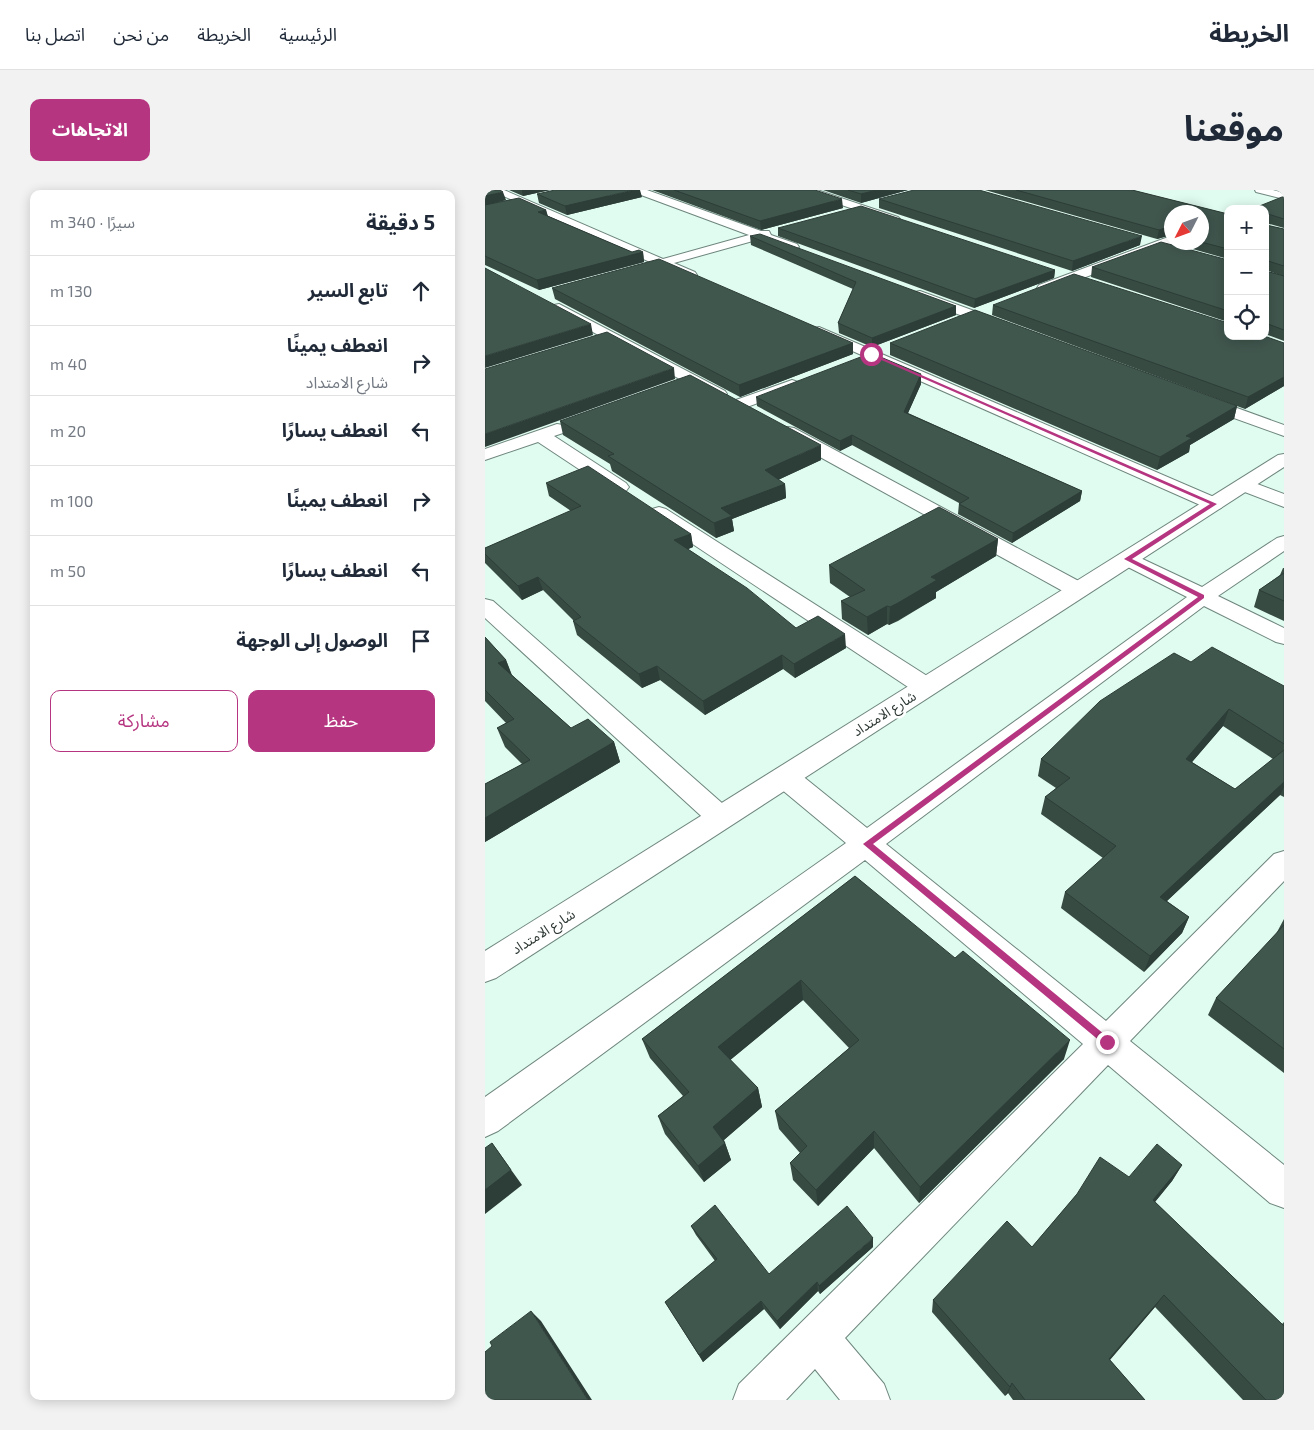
<!DOCTYPE html>
<html lang="ar">
<head>
<meta charset="utf-8">
<style>
	body { margin:0; font-family:"Exo 2","Noto Sans Arabic",sans-serif; background:#f2f2f3; color:#1f2937; direction:rtl }
	.controls { position:absolute; right:15px; top:15px; display:grid; overflow:hidden; border-radius:10px; box-shadow:0 2px 12px #0003 }
	.controls button { width:45px; height:45px; display:grid; place-items:center; padding:0; border:0; border-bottom:1px solid #e0e1e3; background:#fff; color:#1f2937; font:25px sans-serif }
	.compass { position:absolute; left:679px; top:15px; width:45px; height:45px; border-radius:50%; background:#fff; box-shadow:0 2px 12px #0003; rotate:228deg }
	.stop { position:absolute; width:15px; height:15px; margin:-11px; border:4px solid #b63580; border-radius:50%; background:#fff }
	.stop.end { background:#b63580; border-color:#fff; box-shadow:0 1px 5px #0008 }
	.list { margin:0; padding:0; list-style:none }
	h2 { display:flex; justify-content:space-between; align-items:center; height:65px; margin:0; padding:0 20px; font-size:21px }
	h2 small { font-size:16px; font-weight:400; color:#747a83 }
	.list li { display:grid; grid-template-columns:32px 1fr auto; gap:15px; align-items:center; box-sizing:border-box; height:70px; padding:0 20px; border-top:1px solid #e0e1e3 }
	.list b { display:block; font-size:19px; white-space:nowrap }
	.list p { margin:0; font-size:16px; white-space:nowrap; color:#747a83 }
	.list em { font-size:16px; font-style:normal; color:#747a83 }
	.actions { display:flex; gap:10px; padding:15px 20px }
	.actions a { flex:1; padding:11px 0; border:1px solid #b63580; border-radius:10px; text-align:center; font-size:18px; color:#b63580 }
	.actions .main { background:#b63580; color:#fff }
	.icon { flex:none; width:28px; height:28px; fill:none; stroke:currentColor; stroke-width:2; stroke-linecap:round; stroke-linejoin:round }
	.map { position:relative; flex:none; width:799px; height:1210px; overflow:hidden; direction:ltr; border-radius:10px }
	header { display:flex; align-items:center; gap:30px; box-sizing:border-box; height:70px; padding:0 25px; background:#fff; border-bottom:1px solid #e0e1e3 }
	header strong { font-size:24px }
	nav { display:flex; gap:28px; margin-inline-start:auto; font-size:18px }
	.intro { display:flex; align-items:center; justify-content:space-between; box-sizing:border-box; height:120px; padding:0 30px }
	h1 { margin:0; font-size:35px }
	.button { padding:12px 22px; border-radius:10px; background:#b63580; color:#fff; font-size:18px; font-weight:700 }
	main { display:flex; gap:30px; padding:0 30px }
	aside { flex:1; background:#fff; border-radius:10px; box-shadow:0 2px 12px #0003 }
	.map>svg:first-child { display:block }
	.lines { fill:none; stroke-linecap:round; stroke-linejoin:round }
	.street-casing { stroke:#6e867d; stroke-width:2 }
	.secondary-casing { stroke:#6e867d; stroke-width:2 }
	.street { fill:#fff; fill-rule:evenodd }
	.secondary { fill:#fff; fill-rule:evenodd }
	.wall { fill:#374b43; fill-rule:evenodd }
	.shaded-wall { fill:#2d3d37 }
	.building { fill:#40574e; stroke:#2d3d37 }
	.route { fill:#b63580 }
	.labels { text-anchor:middle; dominant-baseline:central; stroke-width:5; stroke-linejoin:round; paint-order:stroke }
	.street-label { font-size:14px; fill:#2e3934; stroke:#fff }
</style>
</head>
<body>
<header>
<strong>الخريطة</strong>
<nav><a>الرئيسية</a><a>الخريطة</a><a>من نحن</a><a>اتصل بنا</a></nav>
</header>
<div class="intro"><h1>موقعنا</h1><a class="button">الاتجاهات</a></div>
<main>
<div class="map">
<svg width="799" height="1210" viewBox="0 0 799 1210">
	<rect width="100%" height="100%" fill="#e0fbf0"/>
	<g class="lines">
		<defs>
			<path id="street" d="M5,0h14l159,69 86,-24 -116,-43 -1,-2h15l114,41h8l2,4 26,9 2,3 -6,4 -33,-12 -86,24 21,9 2,3 -7,4 -29,-12 -11,1 -1,-3 1,-3z
				M316,0h16l81,27 2,2 -2,2h-8l-88,-29z
				M770,0h18l11,3v6l-28,-7z
				M686,46v6l4,1 -126,48h-10l-2,-3 2,-3z
				M435,101l87,32 2,3 -2,3h-10l-82,-31 -2,-3 2,-3z
				M74,114l166,87 2,3 -2,3h-12l-159,-86 -2,-3 2,-3z
				M334,137l402,173 3,4 -3,4 -7,2 -7,-2 -393,-174 -2,-3 2,-3z
				M307,190l6,2 2,3 -2,3 -59,22 -6,-1 -2,-4 2,-4z
				M716,205l83,30v11l-89,-32 -2,-4 2,-4z
				M72,234l6,1 3,4 -3,4 -9,3 72,47 3,4 -3,4 -7,2 -7,-2 -74,-49 -53,18v-11z
				M303,237l6,1 292,157 3,5 -3,5 -8,2 -8,-2 -288,-159 -3,-4 3,-4z
				M759,289l40,15v13l-47,-18 -2,-4 2,-4z
				M174,317l7,2 269,172 3,6 -3,6 -9,2 -9,-2 -265,-176 -3,-4 3,-4z
				M799,346v15l-66,45 66,32v16l-8,-2 -72,-36 -318,238 220,177 168,-167 10,-3v30l-154,160 154,124v43l-14,-5 -162,-138 -263,273 39,46 6,16h-50l-25,-31 -29,31h-53l6,-16 344,-340 -218,-184 -367,271 -13,6v-40l361,-254 -71,-59 -4,-7 4,-7 10,-3 10,3 72,58 320,-231 -67,-34 -3,-4 3,-4 7,-2 7,2 68,32 75,-49z
				M0,409l8,2 238,210 4,7 -4,7 -10,4 -10,-4 -226,-207z"/>
			<path id="secondary" d="M799,264v13l-788,511 -11,4v-31l793,-496z"/>
		</defs>
		<use href="#street" class="street-casing"/>
		<use href="#secondary" class="secondary-casing"/>
		<use href="#street" class="street"/>
		<use href="#secondary" class="secondary"/>
	</g>
	<path class="wall" d="M0,0l21,10 -10,3 50,7 2,6 84,36h11l1,10 -105,28 -54,-25z
		M24,0h41l-27,6z
		M167,0h163l28,18 -82,22z
		M338,0h85l-47,13z
		M500,0h147l96,24v45l-53,-15v-2h26v-30h-30v23l-14,4z
		M52,4l105,3 -75,18 -28,-12z
		M799,7v31l-18,-5v2l18,4v112l-19,-7v-125zM781,80l17,6 -17,-5z
		M394,9l261,46 -68,26 -193,-63z
		M293,38l277,42 -1,8 -80,30 -196,-72z
		M265,46l206,70v9l-84,32 -33,-14 -1,-10 15,-34 -102,-44z
		M743,70v62l-137,-45 1,-10z
		M67,98l301,55v11l-113,43 -185,-98z
		M508,115l291,38v43l-39,23 -253,-94z
		M405,153l347,63 -3,13 -44,26 -1,7 -32,18 -267,-115z
		M436,184v10l-13,29 174,78 -2,10 -68,42 -54,-29 1,-11 -107,-58 -12,6 -83,-45 -1,-9z
		M75,231l261,39 -43,20 7,4 1,14 -54,21 2,12 -18,7 -104,-67 -2,-7 -47,-29z
		M61,293l145,51 2,13 -5,2 108,79 50,20 -51,30 -12,-9 -78,46 -45,-35 -18,8 -65,-53 -4,-14h1l-31,-31 -21,10 -37,-37v-15l86,-37 -22,-15z
		M513,349l-2,17 -60,36v6l-38,23 -9,4 -2,-1 -19,11 -26,-16 -1,-18 9,-4 -20,-14 -1,-18z
		M798,378h1v53l-30,-14 5,-17 21,-15z
		M0,447l21,23 6,15 59,53 43,14 6,20 -135,80v-58l37,-20 -17,-17 -8,-19 9,-5 -21,-22z
		M706,472l93,24v111l-4,-2 -113,106 22,16 -7,16 -38,39 -83,-64 4,-16 38,-34 -62,-44 4,-17 11,-9 -18,-12 3,-17zM738,536l50,33 -38,30 -43,-27z
		M370,686l209,183 -145,144 -45,-55 -56,58 -25,-26 -3,-17 10,-10 -21,-24 -4,-18 74,-63 -46,-48 -73,60 28,28 4,19 -38,33 7,20 -27,22 -39,-48 -7,-18 25,-20 -33,-38 -8,-19z
		M799,729v154l-76,-58 8,-17 60,-64z
		M697,975l-10,16 -17,21 127,122 2,-2v78h-41l-88,-93 -45,53 35,40h-132l-5,-7 -3,3 -73,-84 1,-12 99,-53 45,-53 52,-17z
		M206,1036l78,48 104,-27 -53,47 -2,-3 -38,38 -16,-20 -61,53 -38,-60 50,-41 -19,-26z"/>
	<path class="shaded-wall" d="M37,0h28l-27,6z
		M149,0h6l2,7 -75,18 -2,-9z
		M392,0h31l-47,13v-9z
		M18,2l3,8 -21,5v-9z
		M357,9l1,9 -82,22 -1,-9z
		M61,20l2,9 -10,-7z
		M686,36v9l-14,4 2,-9z
		M657,46l-2,9 -68,26 1,-10z
		M158,62l1,10 -105,28 -2,-10z
		M570,80l-1,8 -80,30 1,-9z
		M471,116v9l-84,32v-9z
		M106,134l2,11 -108,33v-12z
		M368,153v11l-113,43 -1,-12z
		M189,178l1,11 -190,68v-13z
		M436,184v10l-17,38v-10z
		M799,187v9l-39,23 3,-12z
		M752,216l-3,13 -44,26 -1,7 -32,18 3,-13 26,-21z
		M367,245v10l-12,6v-10z
		M336,255v15l-54,25 -2,-15z
		M300,294l1,14 -54,21 2,12 -18,7 -2,-15 7,-15z
		M597,301l-2,10 -68,42 1,-10z
		M206,344l2,13 -16,7 -3,-14z
		M513,349l-2,17 -60,36v6l-47,27 1,-18 41,-30z
		M53,387l5,13 -21,10 -4,-14z
		M402,416v18l-19,11 -1,-18z
		M360,444l1,14 -51,30 -1,-14z
		M297,465l1,14 -78,46 -2,-14z
		M21,470l7,19 -15,-16z
		M172,476l3,14 -18,8 -3,-14z
		M744,519l-6,17 -43,50 6,-17z
		M129,552l6,20 -135,80v-24z
		M799,592v5l-4,8 -126,118 6,-16z
		M704,727l-7,16 -38,39 6,-16z
		M316,790l2,20 -80,66 -5,-19z
		M585,850l-6,19 -145,144 1,-16z
		M273,898l4,19 -44,38 -5,-18z
		M389,941v17l-56,58 -2,-16z
		M7,953l30,42 -37,29v-24z
		M240,953l6,17 -27,22 -6,-16z
		M697,975l-10,16 -27,33 8,-14z
		M388,1048v9l-53,47 -1,-8z
		M332,1092l1,9 -38,38 -3,-8z
		M679,1105l-9,12 -54,63 8,-11z
		M276,1111l3,8 -61,53 -4,-7z
		M46,1121l10,10 51,79h-4z
		M527,1193l-4,10 -3,3 5,-9z"/>
	<path class="building" d="M0,0h15l3,2 -18,4z
		M70,0h79l-69,16 -28,-12z
		M189,0h141l27,9 -82,22z
		M363,0h29l-16,4z
		M429,0h65l163,46 -69,25 -194,-62z
		M531,0h116l96,24v35l-27,-7v-30h-30v14l-12,4z
		M797,7h2v22l-16,-5 -3,2 1,9 18,4v37l-16,-5 -2,1v9l18,5v54l-16,-6h-3v-115h-13z
		M34,8l27,12 -8,2 94,40 7,-2 4,2 -106,28 -52,-24v-51z
		M376,16l194,64 -80,29 -197,-71z
		M275,44l196,72 -84,32 -34,-15 18,-41 -106,-46z
		M676,52l67,18v51l-136,-44z
		M174,69l194,84 -114,42 -187,-97z
		M0,78l106,56 -106,32z
		M589,84l154,49v13h36l20,7v34l-36,20 -255,-92z
		M490,120l262,96 -51,30 6,2 -32,19 -270,-114z
		M122,142l67,36 -189,66v-65z
		M386,163l50,21 -17,38 178,79 -69,42 -54,-29 10,-6 -117,-63 -12,6 -84,-44z
		M205,185l131,70 -56,25 20,14 -64,24 11,8 -18,7 -106,-67 6,-2 -54,-33z
		M103,276l103,68 -17,6 73,48 49,40 22,-12 27,18 -51,30 -12,-9 -79,46 -46,-35 -18,8 -66,-53 8,-4 -43,-40 -20,9 -33,-32v-6l96,-42 -35,-23z
		M454,317l59,32 -67,38 6,3 -39,23 -8,4 -3,-1 -20,11 -26,-16 24,-11 -36,-25z
		M799,383v28l-25,-11z
		M0,447l21,23 -8,3 73,65 17,-9 26,23 -129,76v-34l45,-24 -33,-32 17,-9 -29,-29z
		M727,457l72,39v58l-55,-35 -43,50 49,30 49,-39v32l-124,115 29,20 -39,39 -85,-64 51,-46 -71,-49 25,-19 -29,-19 59,-58 74,-48 17,9z
		M370,686l100,82 8,-7 107,89 -150,147 -46,-56 -58,59 -26,-27 17,-17 -32,-35 84,-71 -58,-60 -83,67 40,41 -45,39 12,16 -27,23 -40,-50 31,-24 -47,-53z
		M799,735v124l-68,-51z
		M7,953l19,27 -26,20v-42z
		M672,954l25,21 -29,35 131,126v74h-18l-102,-105 -55,64 36,41h-120l-13,-17 -2,4 -77,-87 74,-79 25,26 45,-53 23,-37 29,20z
		M230,1015l54,69 78,-68 26,32 -54,48 -2,-4 -40,39 -16,-20 -62,54 -34,-53 52,-43 -26,-33z
		M46,1121l57,89h-103v-48l7,-6 -2,-4z"/>
	<path class="route" d="M386,163l346,151 -85,55 72,36v3l-331,246 237,195v7l-3,1 -244,-203 335,-247 -74,-38 86,-55 -340,-149z"/>
	<g class="labels">
		<g class="street-label">
			<text transform="translate(399 523) rotate(-32)">شارع الامتداد</text>
			<text transform="translate(58 741) rotate(-32)">شارع الامتداد</text>
		</g>
	</g>
</svg>
<div class="controls">
<button>+</button>
<button>−</button>
<button><svg class="icon" aria-label="locate" viewBox="0 0 24 24"><circle cx="12" cy="12" r="6"/><path d="M12 2v4M12 18v4M2 12h4M18 12h4"/></svg></button>
</div>
<svg class="compass" viewBox="-18 -18 36 36"><path d="M0-13l5 13h-10z" fill="#e53935"/><path d="M0 13l5-13h-10z" fill="#747a83"/></svg>
<div class="stop" style="left:386px;top:164px"></div>
<div class="stop end" style="left:622px;top:852px"></div>
</div>
<aside>
<h2>5 دقيقة<small>سيرًا · 340 m</small></h2>
<ul class="list">
<li><svg class="icon" aria-label="ahead" viewBox="0 0 24 24"><path d="M12 20V5M6 11l6-6 6 6"/></svg><div><b>تابع السير</b></div><em>130 m</em></li>
<li><svg class="icon" aria-label="right" viewBox="0 0 24 24"><path d="M7 20v-9h11M14 6l5 5-5 5"/></svg><div><b>انعطف يمينًا</b><p>شارع الامتداد</p></div><em>40 m</em></li>
<li><svg class="icon" aria-label="left" viewBox="0 0 24 24"><path d="M17 20v-9H6M10 6l-5 5 5 5"/></svg><div><b>انعطف يسارًا</b></div><em>20 m</em></li>
<li><svg class="icon" aria-label="right" viewBox="0 0 24 24"><path d="M7 20v-9h11M14 6l5 5-5 5"/></svg><div><b>انعطف يمينًا</b></div><em>100 m</em></li>
<li><svg class="icon" aria-label="left" viewBox="0 0 24 24"><path d="M17 20v-9H6M10 6l-5 5 5 5"/></svg><div><b>انعطف يسارًا</b></div><em>50 m</em></li>
<li><svg class="icon" aria-label="arrive" viewBox="0 0 24 24"><path d="M6 21V4h12l-3 4 3 4H6"/></svg><div><b>الوصول إلى الوجهة</b></div></li>
</ul>
<div class="actions"><a class="main">حفظ</a><a>مشاركة</a></div>
</aside>
</main>
</body>
</html>
